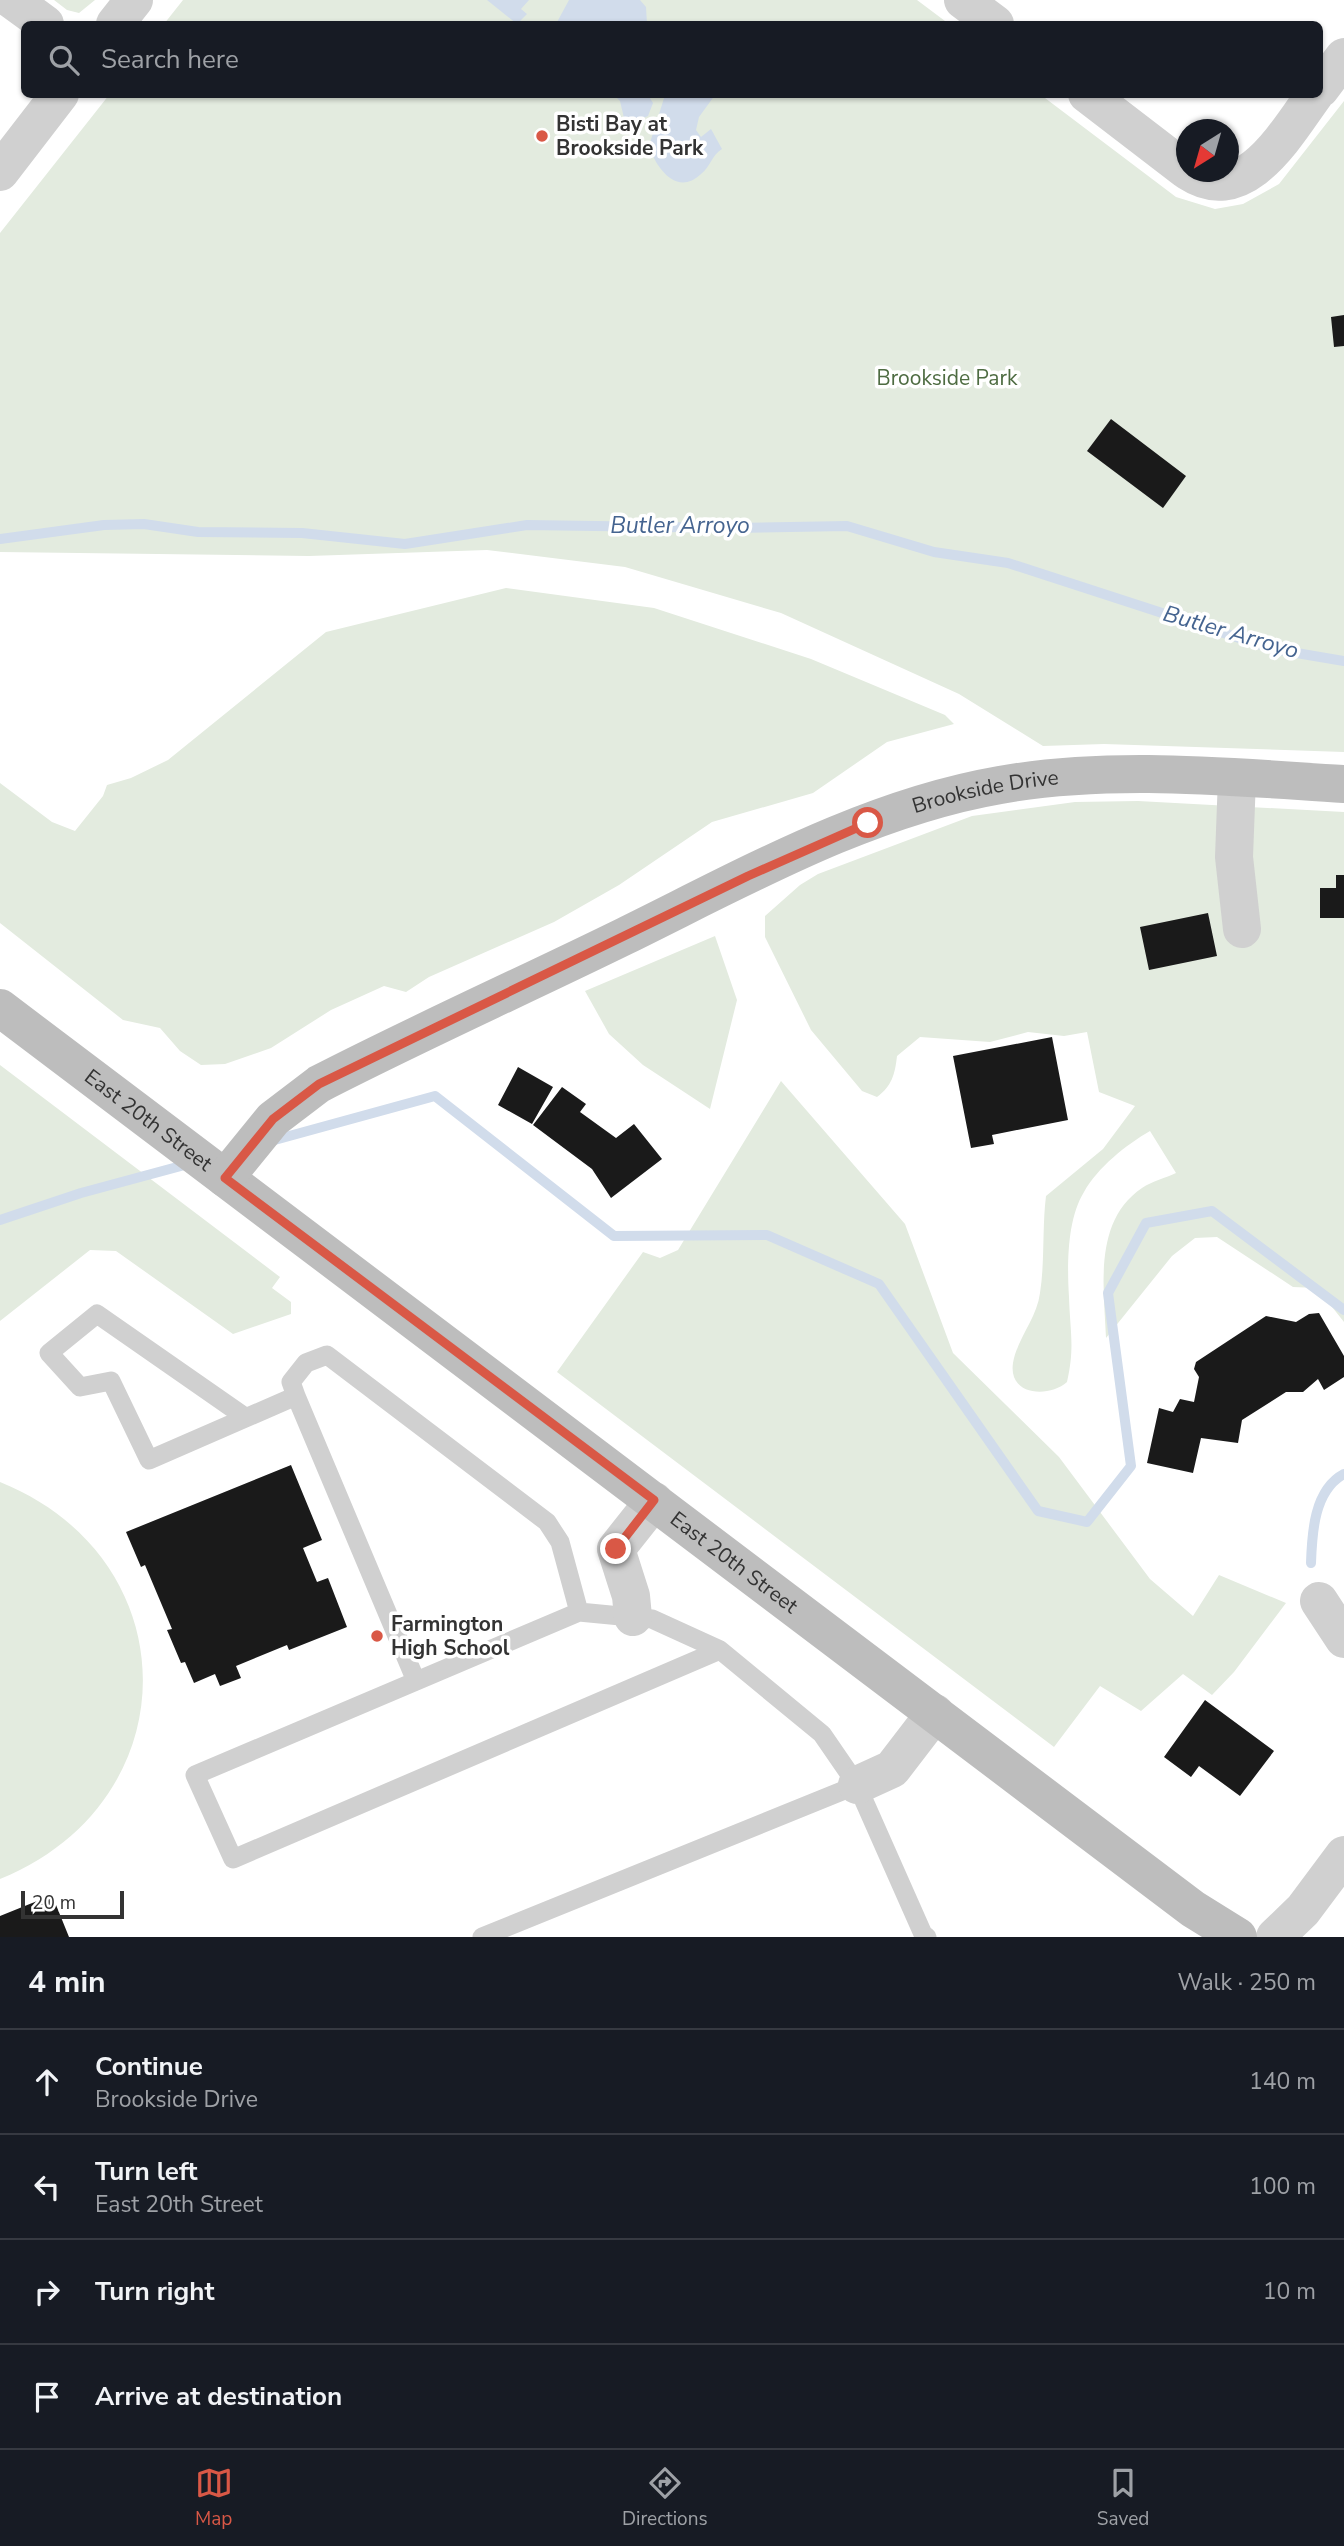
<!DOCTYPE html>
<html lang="en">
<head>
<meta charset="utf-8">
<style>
	body { margin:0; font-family:"Nunito Sans",sans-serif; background:#20242c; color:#f1f3f6 }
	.compass { position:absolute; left:1176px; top:119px; width:63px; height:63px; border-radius:50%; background:#171b24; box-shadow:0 2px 5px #0004; rotate:217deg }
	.scale { position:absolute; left:21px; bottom:18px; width:103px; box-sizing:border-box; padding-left:7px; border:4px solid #333; border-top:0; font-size:19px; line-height:24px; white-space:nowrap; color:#333; -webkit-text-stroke:5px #fff; paint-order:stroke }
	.stop { position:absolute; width:21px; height:21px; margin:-16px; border:5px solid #d95846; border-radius:50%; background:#fff }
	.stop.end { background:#d95846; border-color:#fff; box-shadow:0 2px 7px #0008 }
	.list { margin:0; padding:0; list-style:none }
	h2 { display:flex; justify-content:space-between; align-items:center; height:91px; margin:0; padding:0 28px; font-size:30px }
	h2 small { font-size:23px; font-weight:400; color:#9ea1a6 }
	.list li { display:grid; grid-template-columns:46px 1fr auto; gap:21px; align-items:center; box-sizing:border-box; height:105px; padding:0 28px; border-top:2px solid #363941 }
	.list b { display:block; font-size:26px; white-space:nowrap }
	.list p { margin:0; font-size:23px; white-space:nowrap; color:#9ea1a6 }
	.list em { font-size:23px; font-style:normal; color:#9ea1a6 }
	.icon { flex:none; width:38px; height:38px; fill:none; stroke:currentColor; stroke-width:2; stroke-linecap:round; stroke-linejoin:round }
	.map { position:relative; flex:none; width:1344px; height:1937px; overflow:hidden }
	.search { position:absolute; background:#171b24; box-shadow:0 2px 5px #0004; left:21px; right:21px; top:21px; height:77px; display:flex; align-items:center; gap:18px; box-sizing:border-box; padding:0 24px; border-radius:10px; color:#9ea1a6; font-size:26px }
	.sheet { height:511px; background:#171b24 }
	nav { display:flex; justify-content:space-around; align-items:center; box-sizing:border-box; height:98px; border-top:2px solid #363941; background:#171b24; font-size:19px; color:#9ea1a6 }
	nav a { display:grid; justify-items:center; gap:4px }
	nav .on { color:#d95846 }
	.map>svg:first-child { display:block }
	.green { fill:#e3ebdf }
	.water { fill:#d1dceb }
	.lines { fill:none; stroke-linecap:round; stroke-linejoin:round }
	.stream { stroke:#d1dceb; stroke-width:10 }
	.building { fill:#1a1a1a }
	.service { stroke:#d0d0d0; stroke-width:19 }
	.minor { stroke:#d0d0d0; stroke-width:38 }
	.tertiary { stroke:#d0d0d0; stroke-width:38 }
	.secondary { stroke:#bdbdbd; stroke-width:38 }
	.route { stroke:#d95846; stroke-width:9 }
	.poi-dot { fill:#d95846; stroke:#fff; stroke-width:2.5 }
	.labels { text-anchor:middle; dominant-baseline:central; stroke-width:7; stroke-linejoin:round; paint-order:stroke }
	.poi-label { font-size:21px; font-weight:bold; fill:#333; stroke:#fff; text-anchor:start }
	.park-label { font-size:21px; fill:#4e6c42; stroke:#fff }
	.street-label { font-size:21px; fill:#333; stroke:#fff }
	.water-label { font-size:23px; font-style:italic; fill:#456490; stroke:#fff }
</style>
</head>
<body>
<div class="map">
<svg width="1344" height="1937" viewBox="0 0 1344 1937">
	<rect width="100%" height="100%" fill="#fff"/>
	<path class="green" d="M54,0h41l-16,13 -12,-3z
		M183,0h734l32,24h-785z
		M109,95h932l135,102 39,12 28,-5 36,-20 65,-83v651l-240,-8 -61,2 -84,-52 -178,-81 -156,-46 -138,-17 -178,6 -309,-4v-319z
		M506,588l148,20 157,51 134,56 9,9 -67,18 -74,51 -101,29 -93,63 -65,37 -125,55 -23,15 -22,-6 -53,24 -60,38 -46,16 -24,1 -21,-14 -20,-23 -37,-8 -123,-97v-140l52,39 23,9 28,-35 4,-11 24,-7 37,-18 158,-128z
		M1138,801l206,11v510l-27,-34 -24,-1 -76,-50 -22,1 -23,18 -66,82c-2,-50 -13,-117 36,-150 10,-7 24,-10 34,-15l-26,-42c-24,14 -52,36 -66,61 -17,27 -17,74 -15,105 1,34 6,50 -2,85 -18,16 -59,14 -54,-19 4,-24 24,-45 27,-70 5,-32 2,-65 6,-97l57,-47 32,-43 -36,-14 -12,-60 -23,4 -36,-4 -38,10 -70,-5 -23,19c-2,18 -5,30 -20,41l-15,-6 -51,-61 -46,-93v-21l35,-31 18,-11 154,-58 103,-14z
		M715,936l22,64 -27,109 -67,-44 -34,-31 -24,-43z
		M0,1065l280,212 -8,11 19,14v12l-58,20 -117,-83 -26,-1 -90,71z
		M781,1081l124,143 48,129 106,104 91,122 43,37 26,-41 67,28 -52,69 -22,23 -29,-21 -42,37 -41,-25 -46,61 -497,-375 86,-120 17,6 18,-8z
		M0,1482c191,77 190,320 0,397z"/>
	<path class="water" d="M487,0h42l-8,9 6,5 -10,10z
		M569,0h71l6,7 1,17h-91z
		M614,95h34l5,8 -5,13 -14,6 -10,-4 -4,-17z
		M665,95h50l-16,22 -3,13 5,7 10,-8 11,20c-11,7 -11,17 -21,25 -24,23 -45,-6 -52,-28z"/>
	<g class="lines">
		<path class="stream" d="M0,539l104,-14 40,-1 54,8 104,1 103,11 122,-19 206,3 114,-2 87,26 74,11 265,86 71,12
			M271,1141l164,-45 179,140 153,-1 112,49 159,227 49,11 44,-56 -23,-173 38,-70 66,-12 132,99
			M0,1220l81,-27 111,-30
			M1311,1563c1,-30 3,-73 33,-89"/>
	</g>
	<path class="building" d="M1344,315v31l-10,1 -3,-30z
		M1111,419l75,57 -23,32 -76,-57z
		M1336,875h8v43h-24v-30h16z
		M1208,913l9,43 -68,14 -9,-43z
		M1052,1037l16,83 -76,15 2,9 -23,4 -18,-92z
		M518,1067l35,20 -21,37 -34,-19z
		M562,1087l24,17 -6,8 36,26 18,-14 28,35 -51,39 -19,-29 -59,-44z
		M1319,1313l25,43v21l-20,13 -6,-11 -15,13h-17l-44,28 -4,23 -37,-5 -8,35 -46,-10 12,-55 14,4 7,-13 14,3 5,-25 -5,-8 2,-7 70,-46 30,6 13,-8z
		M291,1465l31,75 -19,8 14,34 11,-4 19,49 -58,23 -2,-5 -51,21 5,12 -21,8 -5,-12 -21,9 -9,-21 -4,1 -14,-33 5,-1 -27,-64 -4,2 -15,-35z
		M1205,1700l69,51 -34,45 -41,-30 -8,11 -27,-20z
		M52,1895l17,42h-69v-21z"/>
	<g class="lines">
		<path class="service" d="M245,1417l-148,-103 -48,39 31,34 31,-6 38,79 147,-64
			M720,1650l-68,-31 -73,-7 -384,163 38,84 487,-209 102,84 35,51
			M416,1681l-120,-285 -5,-14 15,-19 21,-8 220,167 13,20 19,70
			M482,1937l375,-152 66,149 4,3"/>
		<path class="minor" d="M12,0l33,24
			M963,0l32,24
			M1320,89l24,-32
			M1087,94l99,76
			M1189,172c56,37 98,-40 126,-78
			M1237,778l-3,79 8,72
			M1319,1601l25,38
			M633,1617l-2,-21 -15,-47 38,-48
			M857,1785l35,-16 43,-56
			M1275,1937l28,-27 41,-55"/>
		<path class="tertiary" d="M115,24l19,-24
			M0,172l60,-78"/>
		<g class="secondary">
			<path id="s1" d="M0,1008l1193,901 45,28"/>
			<path id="s2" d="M225,1178l48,-59 46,-35c101,-52 204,-98 306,-148 120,-59 242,-128 375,-151 112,-20 230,-8 344,-1"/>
		</g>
	</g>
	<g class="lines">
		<path class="route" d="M616,1549l38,-49 -429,-322 48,-59 46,-35 429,-208 120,-53"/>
	</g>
	<g class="poi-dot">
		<circle cx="542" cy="136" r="7"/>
		<circle cx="377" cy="1636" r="7"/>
	</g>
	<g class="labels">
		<g class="poi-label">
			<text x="556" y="124">Bisti Bay at<tspan x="556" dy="24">Brookside Park</tspan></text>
			<text x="391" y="1624">Farmington<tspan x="391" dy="24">High School</tspan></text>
		</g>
		<g class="park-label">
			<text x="947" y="378">Brookside Park</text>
		</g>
		<g class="street-label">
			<text stroke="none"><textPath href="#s2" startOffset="864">Brookside Drive</textPath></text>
			<text stroke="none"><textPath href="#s1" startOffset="186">East 20th Street</textPath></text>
			<text stroke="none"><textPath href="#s1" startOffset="920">East 20th Street</textPath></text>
		</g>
		<g class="water-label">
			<text x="680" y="525">Butler Arroyo</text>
			<text transform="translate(1231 632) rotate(16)">Butler Arroyo</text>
		</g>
	</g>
</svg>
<svg class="compass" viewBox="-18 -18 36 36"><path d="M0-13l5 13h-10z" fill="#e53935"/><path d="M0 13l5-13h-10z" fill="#9ea1a6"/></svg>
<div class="scale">20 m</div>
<div class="stop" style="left:868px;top:823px"></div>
<div class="stop end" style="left:616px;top:1549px"></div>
<div class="search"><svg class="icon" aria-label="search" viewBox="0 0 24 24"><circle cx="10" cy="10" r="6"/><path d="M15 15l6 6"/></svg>Search here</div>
</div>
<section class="sheet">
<h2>4 min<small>Walk · 250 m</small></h2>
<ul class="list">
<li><svg class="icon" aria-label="ahead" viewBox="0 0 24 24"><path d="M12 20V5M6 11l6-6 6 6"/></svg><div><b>Continue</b><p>Brookside Drive</p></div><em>140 m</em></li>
<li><svg class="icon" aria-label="left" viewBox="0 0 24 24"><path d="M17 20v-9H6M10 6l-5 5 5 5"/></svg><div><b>Turn left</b><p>East 20th Street</p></div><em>100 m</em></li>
<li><svg class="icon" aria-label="right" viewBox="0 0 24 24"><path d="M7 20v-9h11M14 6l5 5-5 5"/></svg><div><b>Turn right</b></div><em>10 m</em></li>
<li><svg class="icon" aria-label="arrive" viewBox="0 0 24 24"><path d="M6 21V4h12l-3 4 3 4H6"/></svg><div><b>Arrive at destination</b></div></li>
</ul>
</section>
<nav>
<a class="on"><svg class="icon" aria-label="map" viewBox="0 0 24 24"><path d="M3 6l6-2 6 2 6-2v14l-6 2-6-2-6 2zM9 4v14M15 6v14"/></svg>Map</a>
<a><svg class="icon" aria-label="directions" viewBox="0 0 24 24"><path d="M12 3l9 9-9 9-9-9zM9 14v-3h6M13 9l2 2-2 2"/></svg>Directions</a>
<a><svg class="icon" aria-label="saved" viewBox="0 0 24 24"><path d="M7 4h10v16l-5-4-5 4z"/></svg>Saved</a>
</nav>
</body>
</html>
